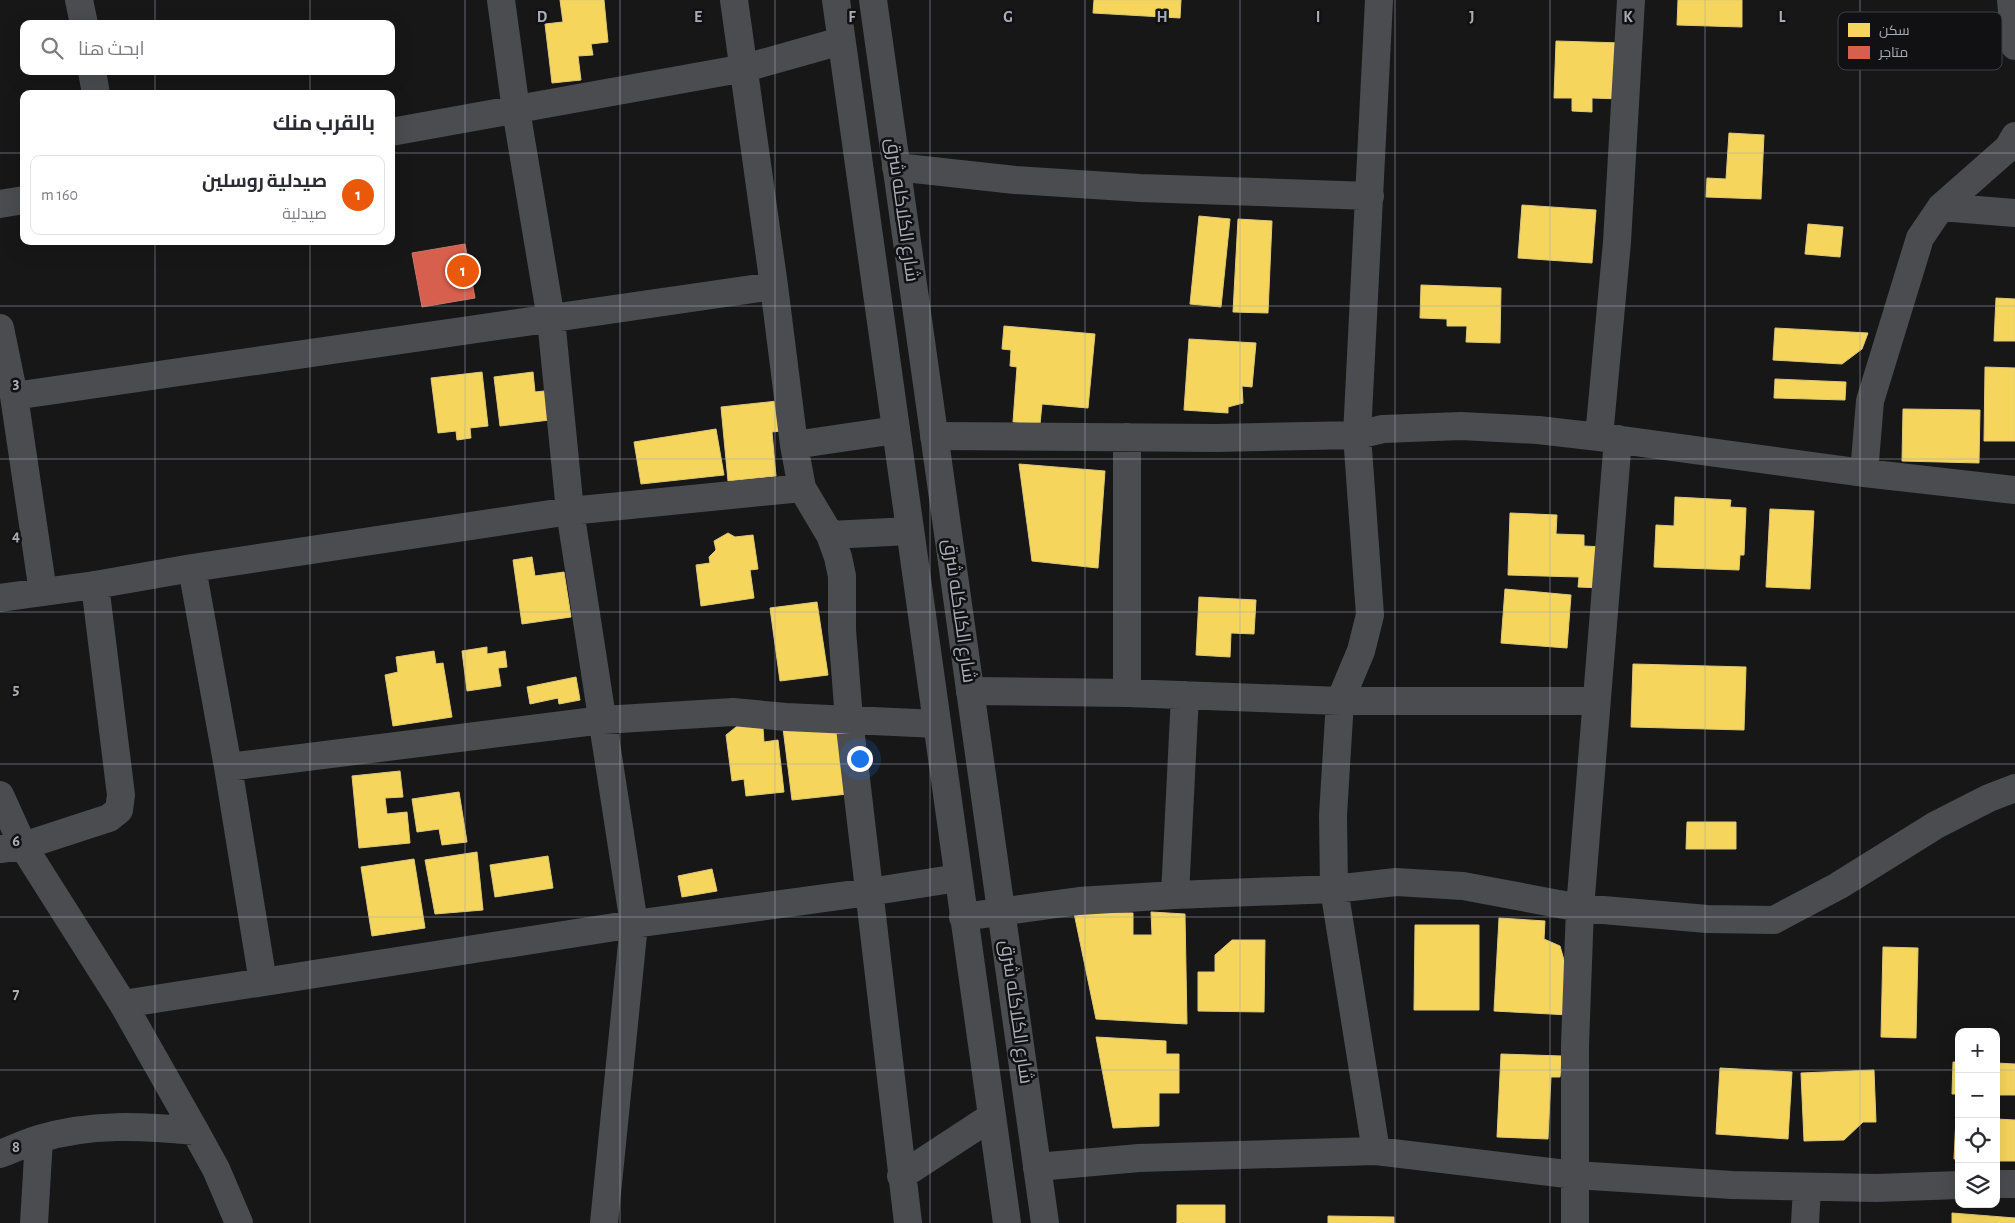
<!DOCTYPE html>
<html lang="ar">
<head>
<meta charset="utf-8">
<style>
	body { margin:0; font-family:"Alegreya Sans",Cairo,sans-serif; background:#f2f2f3; color:#2b2b33; direction:rtl }
	.controls { position:absolute; right:15px; bottom:15px; display:grid; overflow:hidden; border-radius:10px; box-shadow:0 5px 20px #0002 }
	.controls button { width:45px; height:45px; display:grid; place-items:center; padding:0; border:0; border-bottom:1px solid #e1e1e2; background:#fff; color:#2b2b33; font:25px sans-serif }
	.you { position:absolute; left:859px; top:758px; width:18px; height:18px; margin:-12px; border:4px solid #fff; border-radius:50%; background:#1a73e8; box-shadow:0 0 0 8px #1a73e833 }
	.badge { display:grid; place-items:center; width:32px; height:32px; border-radius:50%; background:#ea580c; color:#fff; font-size:16px; font-weight:700 }
	.pin { position:absolute; translate:-50% -50%; border:2px solid #fff; box-shadow:0 1px 5px #0006 }
	.list { margin:0; padding:0; list-style:none }
	h2 { display:flex; justify-content:space-between; align-items:center; height:65px; margin:0; padding:0 20px; font-size:21px }
	h2 small { font-size:16px; font-weight:400; color:#7c7c81 }
	.list li { display:grid; grid-template-columns:32px 1fr auto; gap:15px; align-items:center; box-sizing:border-box; height:80px; margin:0 10px 10px; padding:0 10px; border:1px solid #e1e1e2; border-radius:10px }
	.list b { display:block; font-size:19px; white-space:nowrap }
	.list p { margin:0; font-size:16px; white-space:nowrap; color:#7c7c81 }
	.list em { font-size:16px; font-style:normal; color:#7c7c81 }
	.icon { flex:none; width:28px; height:28px; fill:none; stroke:currentColor; stroke-width:2; stroke-linecap:round; stroke-linejoin:round }
	.map { position:relative; flex:none; width:2015px; height:1223px; overflow:hidden; direction:ltr }
	.search { position:absolute; background:#fff; box-shadow:0 5px 20px #0002; left:20px; top:20px; width:375px; height:55px; display:flex; align-items:center; gap:12px; box-sizing:border-box; padding:0 18px; border-radius:10px; color:#7c7c81; font-size:19px }
	.panel { position:absolute; background:#fff; box-shadow:0 5px 20px #0002; left:20px; top:90px; width:375px; height:155px; border-radius:10px; direction:rtl }
	.map>svg:first-child { display:block }
	.homes { fill:#f6d55c; stroke:#dfc978 }
	.shops { fill:#d6604d; stroke:#c8776d }
	.lines { fill:none; stroke-linecap:round; stroke-linejoin:round }
	.minor { stroke:#4b4c50; stroke-width:28 }
	.tertiary { stroke:#4b4c50; stroke-width:28 }
	.grid { fill:none; stroke:#a8adb8; stroke-width:1; stroke-opacity:0.55 }
	.labels { text-anchor:middle; dominant-baseline:central; stroke-width:5; stroke-linejoin:round; paint-order:stroke }
	.street-label { font-size:19px; fill:#a8adb8; stroke:#111113 }
	.key { fill:#111113; stroke:#3e4045; stroke-width:1 }
	.key-label { font-size:14px; fill:#a8adb8 }
	.grid-label { font-size:16px; text-anchor:middle; font-weight:bold; fill:#a8adb8; stroke:#111113; stroke-width:5; stroke-linejoin:round; paint-order:stroke }
</style>
</head>
<body>
<div class="map">
<svg width="2015" height="1223" viewBox="0 0 2015 1223">
	<rect width="100%" height="100%" fill="#171717"/>
	<path class="homes" d="M560,0h44l4,42 -17,2 2,11 -15,1 3,24 -29,3 -7,-59 18,-2z
		M1094,0h87l-1,18 -87,-5z
		M1678,0h64v27l-65,-2z
		M1556,41l66,2 -1,56 -29,-1v14l-20,-1v-13h-18z
		M1729,133l35,2 -3,64 -55,-2 1,-19 19,1z
		M1522,205l74,5 -4,53 -74,-5z
		M1199,216l31,3 -9,88 -31,-3z
		M1238,219l34,2 -4,92 -35,-1z
		M1808,224l35,3 -3,30 -35,-3z
		M1421,285l80,3 -1,55 -34,-1 1,-16h-20v-7l-27,-1z
		M1996,298l19,1v42h-21z
		M1004,326l91,8 -7,74 -46,-4 -2,20 -27,-2 4,-55 -7,-1 1,-16 -9,-1z
		M1775,328l93,5 -6,16 -20,15 -69,-4z
		M1189,339l67,4 -4,44 -10,-1 1,17 -15,4v6l-44,-3z
		M1985,367l30,1v73h-31z
		M482,372l6,54 -18,2 1,10 -14,2 -1,-9 -18,2 -7,-55z
		M533,372l2,20 19,-2 4,29 -58,7 -6,-49z
		M1775,379l71,3 -1,18 -71,-2z
		M787,400l3,30 -18,2 4,44 -48,5 -7,-74z
		M1903,409l77,1 -1,53 -77,-2z
		M716,429l8,46 -83,9 -7,-42z
		M1019,464l86,7 -7,97 -66,-7z
		M1675,497l56,3 -1,7 16,1 -2,47h-4l-1,15 -85,-3 2,-42 18,1z
		M1770,509l44,2 -4,78 -44,-2z
		M1510,513l47,2 -1,19 28,1v11l20,1 -2,41 -24,-1 1,-10 -71,-2z
		M728,533l7,4 18,-2 5,34 -8,1 4,28 -53,8 -5,-41 14,-2 -1,-6 7,-7 -2,-9z
		M532,557l3,19 29,-4 7,45 -49,7 -9,-64z
		M1505,589l66,6 -4,53 -66,-5z
		M1199,597l57,3 -2,34 -23,-1 -1,24 -34,-2z
		M817,602l11,73 -48,6 -10,-73z
		M487,647v7l18,-3 2,16 -9,1 3,18 -34,5 -5,-40z
		M434,651l2,13 7,-1 9,54 -59,9 -8,-51 13,-3 -2,-15z
		M1633,664l113,3 -2,63 -113,-3z
		M576,677l4,23 -21,4 -1,-6 -28,6 -3,-17z
		M848,720l9,73 -65,7 -9,-72z
		M741,723l22,5 1,14 14,-2 6,52 -38,4 -2,-17 -12,2 -6,-46z
		M400,771l3,26 -18,1 2,16 20,-2 3,31 -51,5 -7,-72z
		M459,792l8,50 -25,3 -3,-16 -22,3 -5,-33z
		M1687,822h49v27h-50z
		M477,852l6,58 -48,4 -10,-54z
		M548,856l5,32 -58,9 -5,-32z
		M414,859l11,69 -53,8 -11,-69z
		M712,869l5,22 -35,6 -4,-21z
		M1151,912l34,2 2,110 -91,-5 -22,-106h59v22h19z
		M1499,918l46,3 -1,18 16,7 4,14 8,1 -3,54 -75,-4z
		M1415,925h64v85h-65z
		M1232,940h33l-1,72 -66,-1v-39h17v-17z
		M1883,947l35,1 -2,90 -35,-1z
		M1096,1037l70,4v13h13v39h-20v33l-46,2z
		M1501,1054l61,2 -2,21h-9l-3,62 -51,-2z
		M1953,1062h6v32h-7z
		M1996,1063l19,1v31h-19z
		M1720,1068l72,4 -4,67 -72,-5z
		M1874,1070l2,52h-13l-19,18 -40,1 -3,-68z
		M1956,1118h3v41h-5z
		M1996,1119l19,1v41h-19z
		M1177,1205h48v18h-49h1z
		M1952,1213l63,5v5h-63z
		M1328,1216l66,1v6h-66z"/>
	<path class="shops" d="M465,244l10,54 -53,9 -10,-54z"/>
	<g class="lines">
		<path class="minor" d="M79,0l5,24
			M501,0l15,110 35,209 19,192 64,413 -30,299
			M734,0l40,286 20,159 8,43 28,47 8,22 4,19v54l7,89 59,504
			M2011,0l4,46
			M92,71l4,23
			M391,132l354,-64 96,-27
			M896,167l119,13 125,8 230,8
			M0,204l24,-4
			M1941,207l74,6
			M0,328l14,68 29,196
			M14,396l760,-110
			M934,436l283,2 140,-3 26,-6 78,-3 77,4 61,7 265,36 151,17
			M1599,437l18,-195 14,-242
			M794,445l102,-15
			M1864,473l6,-72 50,-163 21,-31 67,-59 7,-12
			M830,535l80,-4
			M192,568l36,199 35,215
			M0,598l95,-13 97,-17 378,-57 232,-23
			M970,691l157,2 213,8h256
			M1127,693v-256
			M228,767l375,-47 130,-8 53,5 151,7
			M0,795l23,51 100,158 72,127 21,38 23,54
			M0,849l23,-3 86,-28 10,-8 2,-15 -26,-210
			M1175,895l10,-200
			M963,917l116,-16 96,-6 159,-6 62,-7 67,4 117,22 127,11 67,1 64,-34 98,-61 53,-27 26,-10
			M123,1004l511,-80 235,-32 89,-14
			M1376,1151l-42,-262 -1,-74 7,-114 21,-50 9,-36 -13,-180 22,-435
			M0,1154c13,-5 26,-11 39,-15 51,-16 104,-13 156,-8
			M1037,1167l102,-9 237,-7 199,24 157,10 144,3 83,-3
			M901,1176l90,-59
			M1996,1184h19
			M34,1223l5,-84
			M1575,1223v-178l5,-137 38,-469
			M1805,1223l2,-35"/>
		<path class="tertiary" d="M836,0l171,1223
			M873,0l172,1223"/>
	</g>
	<path class="grid" d="M155,0v24M310,0v24M465,0v1223M620,0v1223M775,0v1223M930,0v1223M1085,0v1223M1240,0v1223M1395,0v1223M1550,0v1223M1705,0v1223M1860,0v1223M155,71v23M310,71v23M0,153h24M391,153h1624M155,241v982M310,241v982M0,306h2015M0,459h2015M0,612h2015M0,764h2015M0,917h2015M0,1070h1959M1996,1070h19"/>
	<g class="labels">
		<g class="street-label">
			<text transform="translate(902 210) rotate(82)">شارع الكلاكله شرق</text>
			<text transform="translate(959 611) rotate(82)">شارع الكلاكله شرق</text>
			<text transform="translate(1016 1012) rotate(82)">شارع الكلاكله شرق</text>
		</g>
	</g>
	<rect x="1838" y="12" width="164" height="58" rx="8" class="key"/>
	<rect x="1848" y="23" width="22" height="14" fill="#f6d55c"/>
	<rect x="1848" y="46" width="22" height="13" fill="#d6604d"/>
	<g class="key-label">
		<text x="1879" y="35">سكن</text>
		<text x="1879" y="57">متاجر</text>
	</g>
	<g class="grid-label">
		<text x="542" y="22">D</text>
		<text x="698" y="22">E</text>
		<text x="852" y="22">F</text>
		<text x="1008" y="22">G</text>
		<text x="1162" y="22">H</text>
		<text x="1318" y="22">I</text>
		<text x="1472" y="22">J</text>
		<text x="1628" y="22">K</text>
		<text x="1782" y="22">L</text>
		<text x="16" y="388">3</text>
		<text x="16" y="541">4</text>
		<text x="16" y="694">5</text>
		<text x="16" y="846">6</text>
		<text x="16" y="999">7</text>
		<text x="16" y="1152">8</text>
	</g>
</svg>
<div class="controls">
<button>+</button>
<button>−</button>
<button><svg class="icon" aria-label="locate" viewBox="0 0 24 24"><circle cx="12" cy="12" r="6"/><path d="M12 2v4M12 18v4M2 12h4M18 12h4"/></svg></button>
<button><svg class="icon" aria-label="layers" viewBox="0 0 24 24"><path d="M12 4l9 5-9 5-9-5zM3 14l9 5 9-5"/></svg></button>
</div>
<div class="you"></div>
<div class="pin badge" style="left:463px;top:271px">1</div>
<div class="search"><svg class="icon" aria-label="search" viewBox="0 0 24 24"><circle cx="10" cy="10" r="6"/><path d="M15 15l6 6"/></svg>ابحث هنا</div>
<section class="panel">
<h2>بالقرب منك<small></small></h2>
<ul class="list">
<li><span class="badge">1</span><div><b>صيدلية روسلين</b><p>صيدلية</p></div><em>160 m</em></li>
</ul>
</section>
</div>
</body>
</html>
